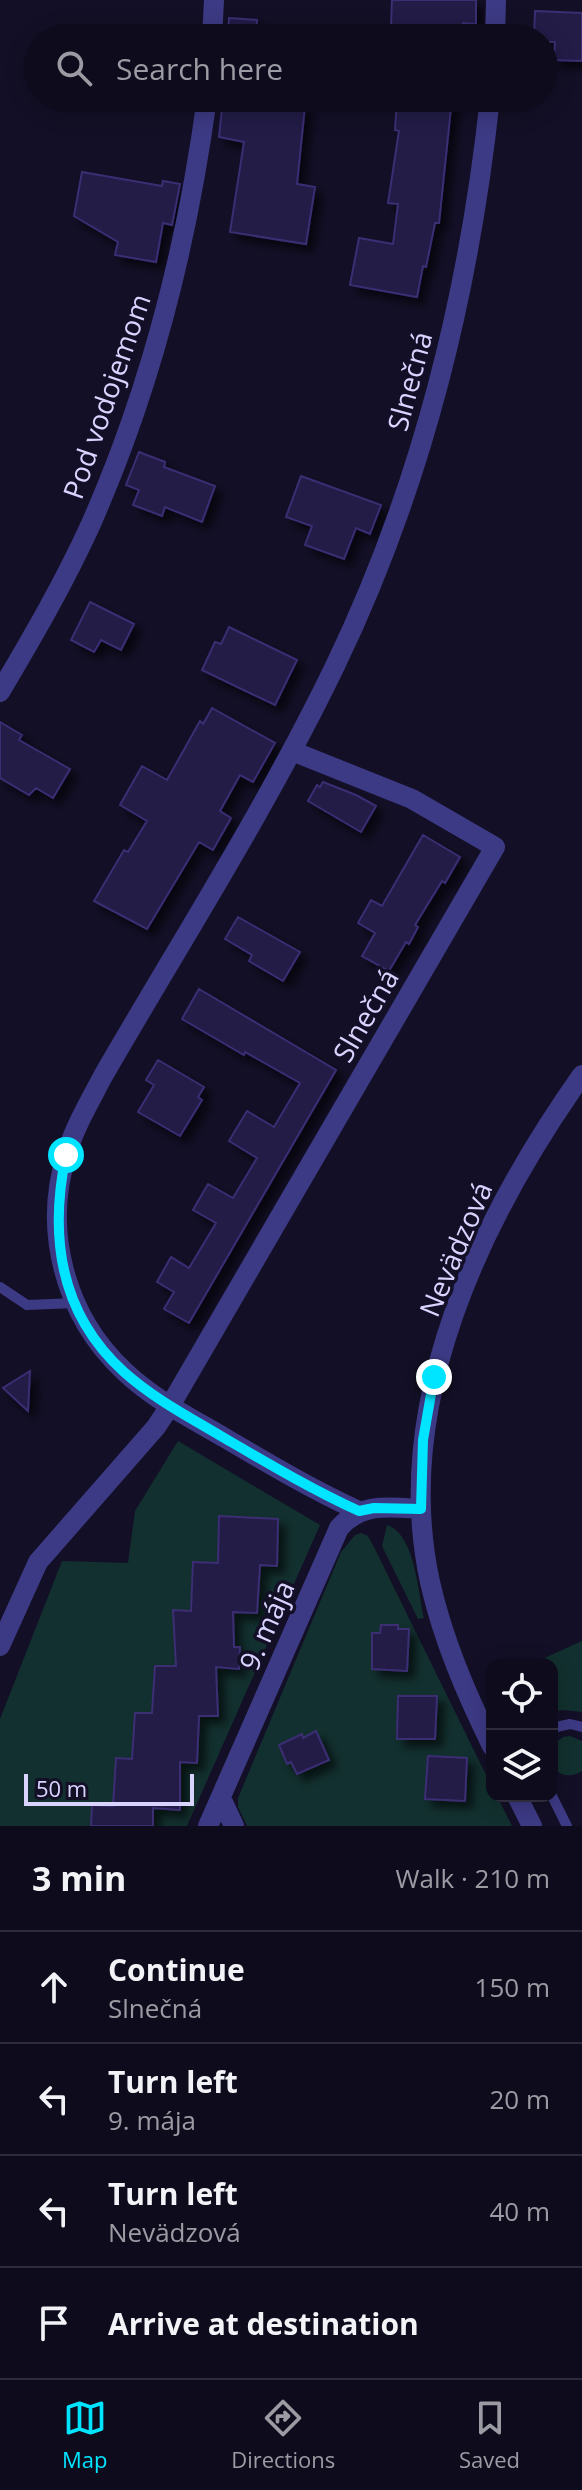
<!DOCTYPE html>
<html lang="en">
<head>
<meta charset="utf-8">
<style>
	body { margin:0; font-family:"Open Sans",sans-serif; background:#1c1929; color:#f1f3f6 }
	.controls { position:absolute; right:24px; bottom:24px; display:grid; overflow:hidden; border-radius:16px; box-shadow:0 4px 20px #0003 }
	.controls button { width:72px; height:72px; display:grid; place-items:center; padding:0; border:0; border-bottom:2px solid #2e2b3b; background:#0e0b1c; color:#f1f3f6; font:40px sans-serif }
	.scale { position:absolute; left:24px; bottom:20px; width:170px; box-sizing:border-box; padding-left:8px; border:4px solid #d9d4ff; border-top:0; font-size:22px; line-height:28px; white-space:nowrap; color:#d9d4ff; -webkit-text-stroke:6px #130f26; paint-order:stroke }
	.stop { position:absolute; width:24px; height:24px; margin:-18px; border:6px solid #00e5ff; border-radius:50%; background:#fff }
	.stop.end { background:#00e5ff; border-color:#fff; box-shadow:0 2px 8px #0008 }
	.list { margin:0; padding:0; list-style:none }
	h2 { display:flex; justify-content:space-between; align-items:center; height:104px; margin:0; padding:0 32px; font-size:34px }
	h2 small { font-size:26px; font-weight:400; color:#9b9ba3 }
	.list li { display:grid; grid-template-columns:52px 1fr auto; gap:24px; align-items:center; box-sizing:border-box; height:112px; padding:0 32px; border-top:2px solid #2e2b3b }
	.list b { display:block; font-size:30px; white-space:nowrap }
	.list p { margin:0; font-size:26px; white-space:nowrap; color:#9b9ba3 }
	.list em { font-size:26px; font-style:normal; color:#9b9ba3 }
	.icon { flex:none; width:44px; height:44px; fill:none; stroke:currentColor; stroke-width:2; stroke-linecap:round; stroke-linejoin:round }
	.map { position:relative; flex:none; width:582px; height:1826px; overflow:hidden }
	.search { position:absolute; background:#0e0b1c; box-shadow:0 4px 20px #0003; left:24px; right:24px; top:24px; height:88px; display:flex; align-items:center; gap:20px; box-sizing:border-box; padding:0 28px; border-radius:44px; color:#9b9ba3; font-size:30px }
	.sheet { height:552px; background:#0e0b1c }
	nav { display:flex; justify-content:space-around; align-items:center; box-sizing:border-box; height:112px; border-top:2px solid #2e2b3b; background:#0e0b1c; font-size:22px; color:#9b9ba3 }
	nav a { display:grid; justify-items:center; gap:4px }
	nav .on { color:#00e5ff }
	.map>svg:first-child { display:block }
	.green { fill:#12302f }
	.building { fill:#241b47; stroke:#3b2d73; stroke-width:2; filter:url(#shadow) }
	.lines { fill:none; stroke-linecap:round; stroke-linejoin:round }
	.lane { stroke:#3d3a85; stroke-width:10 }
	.street { stroke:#3d3a85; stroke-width:20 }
	.route { stroke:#00e5ff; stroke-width:10 }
	.labels { text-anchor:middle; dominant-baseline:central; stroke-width:7; stroke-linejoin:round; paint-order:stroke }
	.street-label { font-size:28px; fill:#d9d4ff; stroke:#130f26 }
</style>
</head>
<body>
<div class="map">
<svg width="582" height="1826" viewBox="0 0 582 1826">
	<defs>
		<filter id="shadow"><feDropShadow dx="7" dy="7" stdDeviation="4" flood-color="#0009"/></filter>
	</defs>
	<rect width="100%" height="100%" fill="#130f26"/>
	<path class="green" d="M178,1441l142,84 -133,301h-187v-107l62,-158 66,2 7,-52z
		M387,1525c28,9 31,67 37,93l-6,1 -36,-73z
		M361,1533l7,3 5,9 119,242v9h5l15,30h-265l-9,-19v-9l103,-246 14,-17z
		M582,1641v71l-20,-2 -10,2v-48h-21z
		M570,1736l12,5v30c-11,7 -23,6 -30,-6v-19l11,-9z"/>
	<path class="building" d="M392,0h84v24l-13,-1 -1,15h-43v-11l-28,-1z
		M535,11l47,2v48l-28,-1 1,-18h-11v-4h-10z
		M229,18l28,2 -1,18h-28z
		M397,98h55l-13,125h-4l-9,44 -3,-1 -6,31 -67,-12 9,-47 34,6 5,-40 -10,-1 11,-72 -4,-1z
		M223,99l82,7 -8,78 18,3 -9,57 -76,-12 14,-90 -25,-5z
		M82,172l80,14 1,-5 17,3 -8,41 -9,-2 -7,39 -41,-7 3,-13 -44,-26z
		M139,452l26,10 -1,5 51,19 -13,36 -37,-15 -3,9 -29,-11 6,-15 -13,-5z
		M301,476l80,29 -11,29 -14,-6 -12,31 -39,-14 7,-19 -26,-9z
		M90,602l44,22 -13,26 -20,-10 -7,12 -23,-12z
		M229,627l68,33 -22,45 -73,-35 13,-28 6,2z
		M212,708l63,35 -22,39 -13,-7 -20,36 11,7 -18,32 -14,-8 -52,87 -53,-28 30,-51 4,2 19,-31 -27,-16 22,-39 25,14 33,-59 3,3z
		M0,722l22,13 -3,5 51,29 -17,29 -17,-10 -7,7 -29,-17z
		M323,782l33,13 20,11 -15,26 -53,-31 9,-16 3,2z
		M423,835l37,22 -15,26 -3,-2 -27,44 3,2 -9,17 -3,-2 -17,29 -27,-15 13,-23 -17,-10 13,-23 11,6z
		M238,917l62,35 -17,29 -34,-20 3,-6 -27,-16z
		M199,989l137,81 -147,253 -25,-14 10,-17 -17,-10 14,-25 18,11 27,-45 -23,-13 15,-26 25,14 24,-40 -28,-17 18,-30 27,16 26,-44 -55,-31 -1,3 -62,-36z
		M158,1060l46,27 -6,10 4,3 -22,36 -42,-24 16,-27 -8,-5z
		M30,1371l-2,40 -25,-23z
		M219,1516l59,3 -1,47 -17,-1 -3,48 -24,-1 1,35h6l-1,22 -23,-2 2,49h-19l-2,47 -17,-1v48l-27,-2v18h-62l1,-21 21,1 3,-48 16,1 3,-46h17l3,-47h21l-3,-56 18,1 2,-49 25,1z
		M381,1625h17v4h11l-2,42 -35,-2v-36h8z
		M398,1696h39l-2,43h-38z
		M316,1731l13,29 -32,14 -6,-12 -4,2 -8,-19 23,-11 1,4z
		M428,1756l39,2 -2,43 -40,-2z"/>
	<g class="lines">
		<path class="lane" d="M0,1287l27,18 48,-2
			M552,1728l18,-4 12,3
			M552,1796l15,30"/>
		<path class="street" d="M212,38l2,-38
			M495,38l1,-38
			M0,692c32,-54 64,-109 90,-166 61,-137 97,-280 117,-428
			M359,1511c-46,-21 -90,-47 -134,-73 -34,-20 -72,-39 -101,-67 -59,-55 -82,-141 -57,-218 8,-27 23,-52 36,-77 78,-135 164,-269 232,-410 86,-178 134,-372 155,-568
			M0,1646l38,-84 118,-135 14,-21 325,-559 -83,-48 -120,-48
			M492,1746c-26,-53 -49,-106 -62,-164 -39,-179 51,-364 152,-507
			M517,1796l15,30
			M221,1798l13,28
			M208,1826l131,-298c23,-26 50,-21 82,-19"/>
	</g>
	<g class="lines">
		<path class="route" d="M66,1155c-17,81 -6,159 58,217 30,27 67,46 102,67 43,25 87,51 133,72l15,-3 47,1 2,-69 11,-63"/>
	</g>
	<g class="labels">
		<g class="street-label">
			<text transform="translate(409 381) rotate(-75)">Slnečná</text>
			<text transform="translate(106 396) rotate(-71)">Pod vodojemom</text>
			<text transform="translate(365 1015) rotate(-60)">Slnečná</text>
			<text transform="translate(455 1249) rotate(-67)">Nevädzová</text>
			<text transform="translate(266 1625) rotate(-66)">9. mája</text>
		</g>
	</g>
</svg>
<div class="controls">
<button><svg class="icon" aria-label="locate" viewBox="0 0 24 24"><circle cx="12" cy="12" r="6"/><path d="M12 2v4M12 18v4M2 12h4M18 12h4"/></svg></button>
<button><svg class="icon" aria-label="layers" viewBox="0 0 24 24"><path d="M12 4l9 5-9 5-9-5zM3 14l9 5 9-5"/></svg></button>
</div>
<div class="scale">50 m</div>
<div class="stop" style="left:66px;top:1155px"></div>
<div class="stop end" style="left:434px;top:1377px"></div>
<div class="search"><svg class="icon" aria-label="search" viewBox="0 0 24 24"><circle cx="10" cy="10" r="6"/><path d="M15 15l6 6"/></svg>Search here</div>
</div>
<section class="sheet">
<h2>3 min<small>Walk · 210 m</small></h2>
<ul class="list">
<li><svg class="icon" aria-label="ahead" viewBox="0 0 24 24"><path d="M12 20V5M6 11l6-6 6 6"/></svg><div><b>Continue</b><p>Slnečná</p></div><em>150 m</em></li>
<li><svg class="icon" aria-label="left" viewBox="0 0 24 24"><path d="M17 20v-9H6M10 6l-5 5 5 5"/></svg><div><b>Turn left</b><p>9. mája</p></div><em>20 m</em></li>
<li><svg class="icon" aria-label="left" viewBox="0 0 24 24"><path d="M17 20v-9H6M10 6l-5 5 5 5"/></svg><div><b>Turn left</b><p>Nevädzová</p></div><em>40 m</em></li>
<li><svg class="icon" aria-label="arrive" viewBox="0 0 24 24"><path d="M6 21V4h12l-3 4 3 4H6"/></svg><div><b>Arrive at destination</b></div></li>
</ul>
</section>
<nav>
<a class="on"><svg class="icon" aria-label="map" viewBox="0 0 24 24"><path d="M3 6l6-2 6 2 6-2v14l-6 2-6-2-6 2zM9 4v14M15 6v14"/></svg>Map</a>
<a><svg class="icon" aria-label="directions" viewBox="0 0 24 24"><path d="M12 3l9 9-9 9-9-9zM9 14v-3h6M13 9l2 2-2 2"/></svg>Directions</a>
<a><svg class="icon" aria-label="saved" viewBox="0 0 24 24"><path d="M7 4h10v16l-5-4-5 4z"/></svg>Saved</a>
</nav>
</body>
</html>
